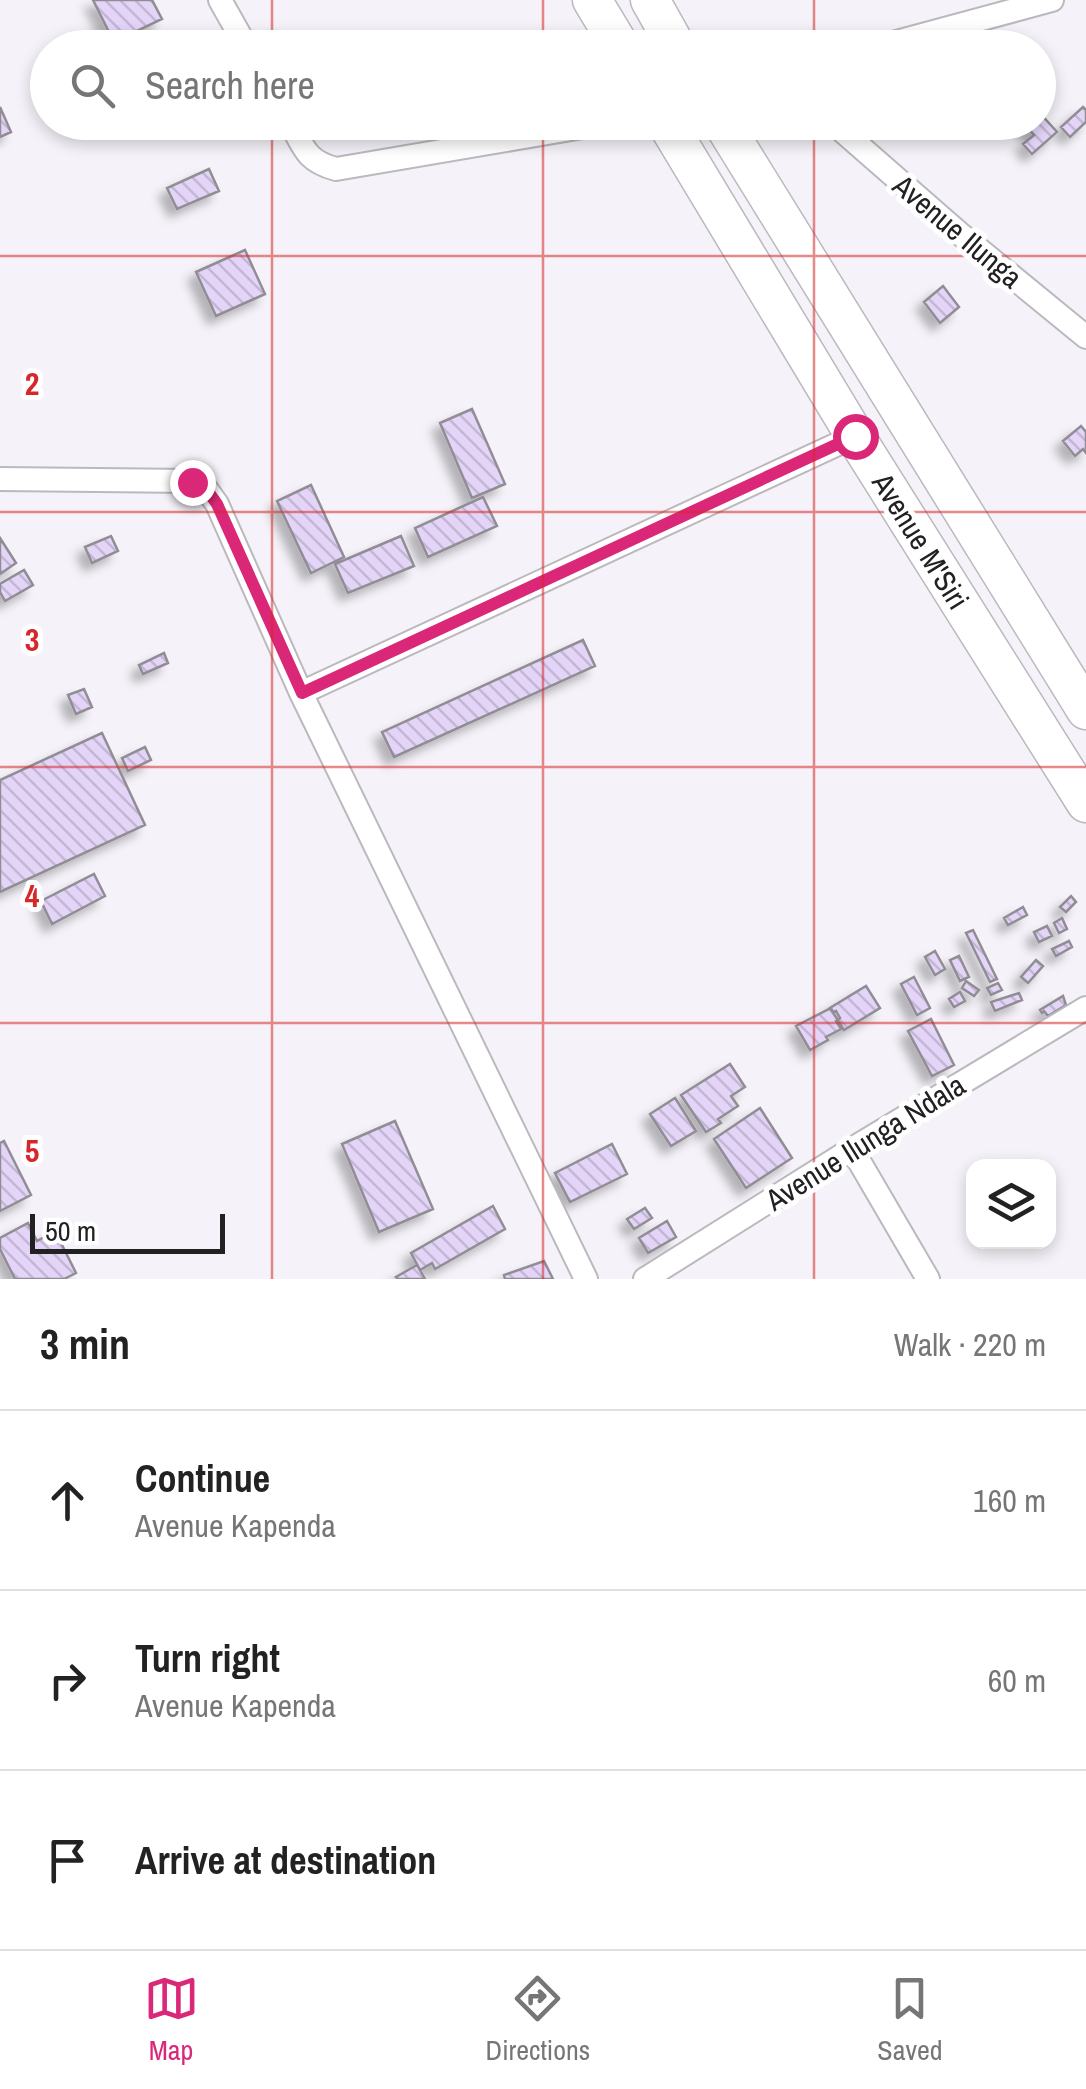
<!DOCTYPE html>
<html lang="en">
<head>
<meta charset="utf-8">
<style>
	body { margin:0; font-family:"Archivo Narrow",sans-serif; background:#f2f2f2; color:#222 }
	.controls { position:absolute; right:30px; bottom:30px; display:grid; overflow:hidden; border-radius:20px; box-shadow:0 5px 15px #0003 }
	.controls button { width:90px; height:90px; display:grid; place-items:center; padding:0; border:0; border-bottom:2px solid #e0e0e0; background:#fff; color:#222; font:50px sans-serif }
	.scale { position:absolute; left:30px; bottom:25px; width:195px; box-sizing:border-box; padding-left:10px; border:5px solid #212023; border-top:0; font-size:28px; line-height:35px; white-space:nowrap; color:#212023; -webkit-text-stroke:8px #fff; paint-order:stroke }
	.stop { position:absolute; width:30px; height:30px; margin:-22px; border:8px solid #db2777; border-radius:50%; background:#fff }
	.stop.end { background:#db2777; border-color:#fff; box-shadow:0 2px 10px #0008 }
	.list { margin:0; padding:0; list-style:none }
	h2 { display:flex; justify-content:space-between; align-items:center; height:130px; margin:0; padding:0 40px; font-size:42px }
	h2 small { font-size:32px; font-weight:400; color:#767676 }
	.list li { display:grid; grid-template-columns:65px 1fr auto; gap:30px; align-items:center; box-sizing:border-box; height:180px; padding:0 40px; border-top:2px solid #e0e0e0 }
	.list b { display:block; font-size:38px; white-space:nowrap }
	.list p { margin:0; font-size:32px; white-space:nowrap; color:#767676 }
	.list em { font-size:32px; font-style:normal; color:#767676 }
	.icon { flex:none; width:55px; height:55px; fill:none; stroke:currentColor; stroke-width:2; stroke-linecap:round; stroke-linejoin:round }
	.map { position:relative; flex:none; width:1086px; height:1279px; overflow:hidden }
	.search { position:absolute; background:#fff; box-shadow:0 5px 15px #0003; left:30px; right:30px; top:30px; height:110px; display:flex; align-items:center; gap:25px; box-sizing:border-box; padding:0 35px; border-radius:55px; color:#767676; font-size:38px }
	.sheet { height:670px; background:#fff }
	nav { display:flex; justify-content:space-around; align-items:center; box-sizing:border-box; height:140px; border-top:2px solid #e0e0e0; background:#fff; font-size:28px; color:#767676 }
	nav a { display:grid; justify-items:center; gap:5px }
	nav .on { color:#db2777 }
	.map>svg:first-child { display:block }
	.building { fill:url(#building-back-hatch); stroke:#908e94; stroke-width:2.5; filter:url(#shadow) }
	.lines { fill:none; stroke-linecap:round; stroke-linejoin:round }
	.minor-casing { stroke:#bbb8be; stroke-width:26 }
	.trunk-casing { stroke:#bbb8be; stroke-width:41 }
	.minor { stroke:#fff; stroke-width:22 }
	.trunk { stroke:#fff; stroke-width:38 }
	.route { stroke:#db2777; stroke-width:12 }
	.grid { fill:none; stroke:#d62828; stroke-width:2.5; stroke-opacity:0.55 }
	.labels { text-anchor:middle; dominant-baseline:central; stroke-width:10; stroke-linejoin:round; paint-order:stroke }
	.street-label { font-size:30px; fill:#212023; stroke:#fff }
	.grid-label { font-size:32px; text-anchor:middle; font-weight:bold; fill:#d62828; stroke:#fff; stroke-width:10; stroke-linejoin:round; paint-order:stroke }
</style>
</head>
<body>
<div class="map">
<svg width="1086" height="1279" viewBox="0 0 1086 1279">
	<defs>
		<pattern id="building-back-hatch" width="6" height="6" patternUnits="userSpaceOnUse" patternTransform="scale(2.5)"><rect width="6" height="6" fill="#e4d5f8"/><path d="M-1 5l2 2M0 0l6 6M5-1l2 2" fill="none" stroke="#c3b7d4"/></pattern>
		<filter id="shadow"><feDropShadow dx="-8" dy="8" stdDeviation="5" flood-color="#0004"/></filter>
	</defs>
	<rect width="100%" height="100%" fill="#f5f3f9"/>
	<path class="building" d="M93,0h59l10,19 -48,23z
		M0,107l11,25 -11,5z
		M1083,107l3,3v12l-16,15 -9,-10z
		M1038,111l19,21 -25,22 -9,-10 11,-9 -12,-13h16z
		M209,169l10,22 -42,18 -10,-21z
		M245,250l20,44 -49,22 -20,-44z
		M943,286l16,21 -19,16 -16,-21z
		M472,409l33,75 -33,14 -32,-75z
		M1081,426l5,6v21l-3,-4 -8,7 -12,-15z
		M311,485l33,72 -33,16 -34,-72z
		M483,497l14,29 -69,31 -13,-29z
		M111,536l7,15 -26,12 -7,-16z
		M401,536l13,30 -66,27 -13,-29z
		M0,538l16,25 -16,11z
		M24,570l9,15 -28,16 -5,-9v-8z
		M583,640l12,26 -201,91 -12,-25z
		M164,653l4,10 -25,11 -4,-9z
		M84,689l8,18 -16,7 -8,-19z
		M102,733l43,92 -145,67v-112z
		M145,747l6,13 -23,11 -6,-13z
		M94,874l11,22 -53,28 -11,-23z
		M1071,896l5,6 -10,10 -6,-5z
		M1023,907l4,8 -19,10 -4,-7z
		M1062,918l5,11 -8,4 -5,-10z
		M1047,926l5,10 -13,6 -5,-10z
		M973,930l24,49 -7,3 -24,-49z
		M1069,941l3,6 -16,9 -4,-7z
		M935,951l10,18 -10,6 -10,-18z
		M959,956l10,21 -9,4 -10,-21z
		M1036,960l7,6 -15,17 -7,-6z
		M914,977l16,31 -13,7 -16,-31z
		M966,981l13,9 -5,6 -12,-8z
		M998,983l4,7 -11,5 -4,-7z
		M866,986l14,22 -36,22 -14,-22z
		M960,992l5,9 -11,6 -5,-8z
		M1019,993l3,7 -27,11 -4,-9z
		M1063,996l3,9 -18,11 -4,-5 -2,2 -2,-3z
		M831,1008l2,4 3,-1 4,7 -4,3 5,8 -15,8 2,3 -18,10 -14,-24z
		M931,1019l23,46 -22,11 -24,-45z
		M730,1064l15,23 -14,9 7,10 -20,13 3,4 -15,9 -25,-37z
		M675,1098l21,33 -25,15 -21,-32z
		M760,1108l32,50 -46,30 -32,-49z
		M395,1121l38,88 -54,23 -37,-88z
		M4,1141l27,54 -31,16v-68z
		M612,1144l15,30 -57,28 -15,-29z
		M493,1206l12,23 -70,40 -3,-6 -12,7 -9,-17z
		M645,1208l7,10 -18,11 -7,-10z
		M667,1221l9,16 -28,16 -9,-15z
		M28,1223l9,18 18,-10 21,42 -12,6h-49l-15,-30v-11z
		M544,1261l9,18h-48l-1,-4z
		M417,1265l8,14h-27l-2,-2z"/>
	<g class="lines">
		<defs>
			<path id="minor" d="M220,0l27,48
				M874,48l178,-48
				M290,122c14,26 16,39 46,47l276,-47
				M832,122l127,111 127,104
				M0,479l192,2 15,9 10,14 84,189 554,-257
				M301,693l285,586
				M852,1149l76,130
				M645,1279l207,-130 234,-141"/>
			<path id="trunk" d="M592,0l29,48
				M650,0l27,48
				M666,122l189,314 231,367
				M722,122l364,588"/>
		</defs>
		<use href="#minor" class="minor-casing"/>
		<use href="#trunk" class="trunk-casing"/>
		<use href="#minor" class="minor"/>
		<use href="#trunk" class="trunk"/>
	</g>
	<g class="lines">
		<path class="route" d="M192,482l15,8 10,14 85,189 553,-257"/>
	</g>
	<path class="grid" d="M272,0v48M543,0v48M814,0v48M272,122v1157M543,122v1157M814,122v1157M0,256h1086M0,512h1086M0,767h1086M0,1023h1086"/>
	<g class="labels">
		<g class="street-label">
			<text transform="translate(958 231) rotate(40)">Avenue Ilunga</text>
			<text transform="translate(921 541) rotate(58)">Avenue M'Siri</text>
			<text transform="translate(865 1142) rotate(-32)">Avenue Ilunga Ndala</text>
		</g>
	</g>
	<g class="grid-label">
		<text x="32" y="395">2</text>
		<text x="32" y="651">3</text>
		<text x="32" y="907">4</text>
		<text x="32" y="1162">5</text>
	</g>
</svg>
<div class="controls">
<button><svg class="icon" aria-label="layers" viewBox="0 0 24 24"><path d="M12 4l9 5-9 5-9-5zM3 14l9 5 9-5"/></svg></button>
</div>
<div class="scale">50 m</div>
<div class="stop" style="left:855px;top:436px"></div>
<div class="stop end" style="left:192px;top:482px"></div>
<div class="search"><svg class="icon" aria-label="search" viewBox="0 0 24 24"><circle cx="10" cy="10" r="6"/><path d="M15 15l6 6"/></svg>Search here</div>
</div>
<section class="sheet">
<h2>3 min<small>Walk · 220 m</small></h2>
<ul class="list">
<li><svg class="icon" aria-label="ahead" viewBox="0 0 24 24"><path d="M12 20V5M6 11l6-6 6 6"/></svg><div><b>Continue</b><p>Avenue Kapenda</p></div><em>160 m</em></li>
<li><svg class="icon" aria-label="right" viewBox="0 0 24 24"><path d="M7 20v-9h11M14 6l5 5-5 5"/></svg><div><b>Turn right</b><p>Avenue Kapenda</p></div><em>60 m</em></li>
<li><svg class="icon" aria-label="arrive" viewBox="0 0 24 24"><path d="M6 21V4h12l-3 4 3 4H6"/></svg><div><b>Arrive at destination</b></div></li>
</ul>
</section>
<nav>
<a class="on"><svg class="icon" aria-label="map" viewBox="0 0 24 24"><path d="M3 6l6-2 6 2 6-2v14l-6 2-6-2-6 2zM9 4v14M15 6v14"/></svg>Map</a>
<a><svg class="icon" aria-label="directions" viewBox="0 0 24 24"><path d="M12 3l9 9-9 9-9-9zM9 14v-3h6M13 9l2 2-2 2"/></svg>Directions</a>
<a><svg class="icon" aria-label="saved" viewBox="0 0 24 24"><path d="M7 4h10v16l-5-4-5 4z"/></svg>Saved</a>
</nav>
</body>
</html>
